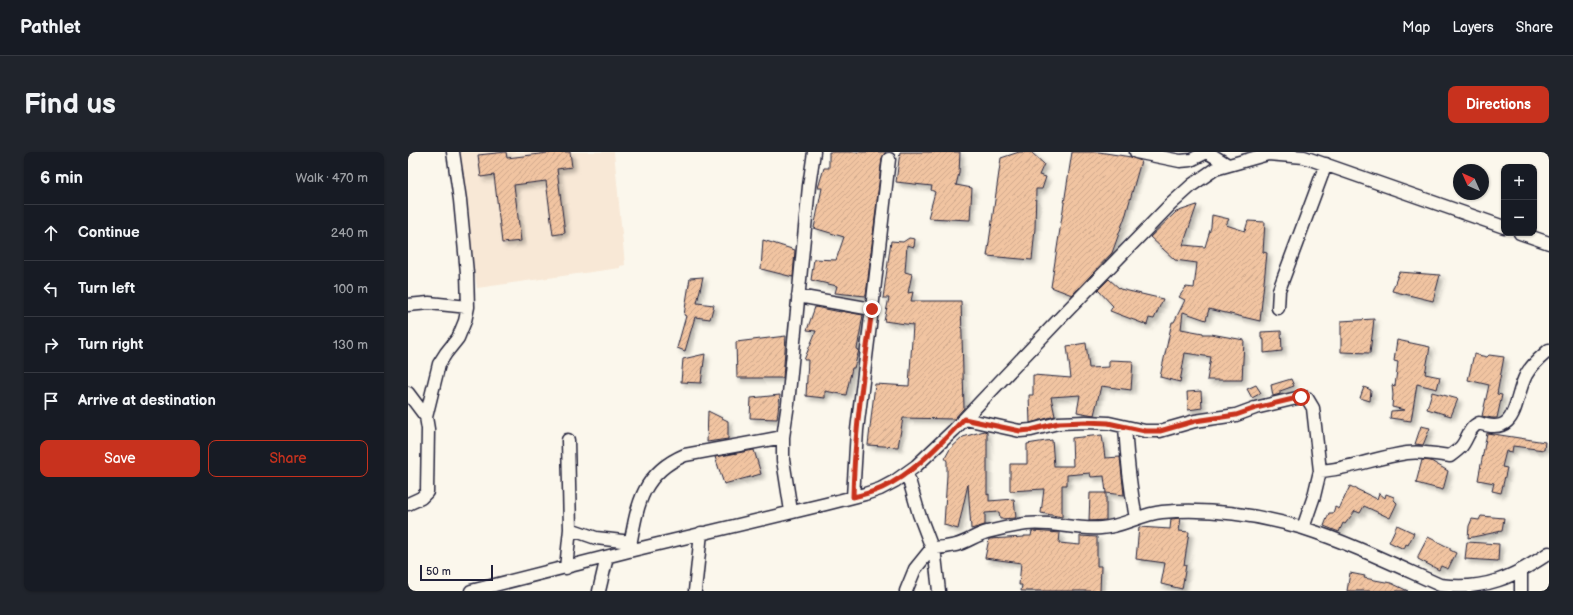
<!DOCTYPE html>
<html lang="en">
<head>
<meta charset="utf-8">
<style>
	body { margin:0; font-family:"Balsamiq Sans",sans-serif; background:#20242c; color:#f1f3f6 }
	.controls { position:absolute; right:12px; top:12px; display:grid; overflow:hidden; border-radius:8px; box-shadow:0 1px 3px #0004 }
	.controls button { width:36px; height:36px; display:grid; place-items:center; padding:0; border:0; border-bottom:1px solid #363941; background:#171b24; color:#f1f3f6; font:20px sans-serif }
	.compass { position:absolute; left:1045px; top:12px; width:36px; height:36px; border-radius:50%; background:#171b24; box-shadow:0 1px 3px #0004; rotate:315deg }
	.scale { position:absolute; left:12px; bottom:10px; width:73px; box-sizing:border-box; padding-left:4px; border:2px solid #22223b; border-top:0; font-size:11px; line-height:14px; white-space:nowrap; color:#22223b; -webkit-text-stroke:3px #fbf7ec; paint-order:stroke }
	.stop { position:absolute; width:12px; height:12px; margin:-9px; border:3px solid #c8321e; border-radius:50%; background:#fff }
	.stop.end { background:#c8321e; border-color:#fff; box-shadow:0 1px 4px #0008 }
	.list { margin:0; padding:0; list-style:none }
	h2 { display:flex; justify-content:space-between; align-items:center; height:52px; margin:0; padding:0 16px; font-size:17px }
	h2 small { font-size:13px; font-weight:400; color:#9ea1a6 }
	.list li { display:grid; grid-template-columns:26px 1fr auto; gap:12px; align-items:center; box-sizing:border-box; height:56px; padding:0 16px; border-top:1px solid #363941 }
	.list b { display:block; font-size:15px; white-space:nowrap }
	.list em { font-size:13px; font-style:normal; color:#9ea1a6 }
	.actions { display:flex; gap:8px; padding:12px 16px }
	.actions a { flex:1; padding:9px 0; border:1px solid #c8321e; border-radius:8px; text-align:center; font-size:14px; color:#c8321e }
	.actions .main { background:#c8321e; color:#fff }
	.icon { flex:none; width:22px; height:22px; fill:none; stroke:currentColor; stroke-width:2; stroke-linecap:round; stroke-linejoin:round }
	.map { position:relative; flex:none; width:1141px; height:439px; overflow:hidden; border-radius:8px }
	header { display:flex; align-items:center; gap:24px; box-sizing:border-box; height:56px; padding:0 20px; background:#171b24; border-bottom:1px solid #363941 }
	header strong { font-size:19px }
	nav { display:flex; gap:22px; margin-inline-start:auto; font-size:14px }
	.intro { display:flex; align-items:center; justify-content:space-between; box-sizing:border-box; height:96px; padding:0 24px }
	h1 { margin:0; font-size:28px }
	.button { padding:10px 18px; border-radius:8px; background:#c8321e; color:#fff; font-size:14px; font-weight:700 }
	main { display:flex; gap:24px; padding:0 24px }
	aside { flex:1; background:#171b24; border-radius:8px; box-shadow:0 1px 3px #0004 }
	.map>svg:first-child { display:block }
	.built { fill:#f8e8d6 }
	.building { fill:url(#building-hatch); stroke:#22223b; filter:url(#shadow) }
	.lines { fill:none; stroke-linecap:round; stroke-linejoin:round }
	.minor-casing { stroke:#22223b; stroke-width:15 }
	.minor { stroke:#fbf7ec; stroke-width:12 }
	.route { stroke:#c8321e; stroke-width:5 }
</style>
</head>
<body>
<header>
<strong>Pathlet</strong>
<nav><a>Map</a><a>Layers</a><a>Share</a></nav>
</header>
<div class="intro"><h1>Find us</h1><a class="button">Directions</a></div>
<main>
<aside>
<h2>6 min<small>Walk · 470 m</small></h2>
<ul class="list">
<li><svg class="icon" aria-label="ahead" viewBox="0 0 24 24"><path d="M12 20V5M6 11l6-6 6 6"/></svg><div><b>Continue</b></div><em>240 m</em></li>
<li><svg class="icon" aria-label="left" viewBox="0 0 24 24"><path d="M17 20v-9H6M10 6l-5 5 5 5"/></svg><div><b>Turn left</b></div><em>100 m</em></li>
<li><svg class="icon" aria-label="right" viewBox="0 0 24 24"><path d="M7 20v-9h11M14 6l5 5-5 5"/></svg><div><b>Turn right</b></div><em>130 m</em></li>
<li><svg class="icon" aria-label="arrive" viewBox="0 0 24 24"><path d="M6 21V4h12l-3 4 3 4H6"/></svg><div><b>Arrive at destination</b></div></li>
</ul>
<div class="actions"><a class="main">Save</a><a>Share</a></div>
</aside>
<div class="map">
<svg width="1141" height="439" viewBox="0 0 1141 439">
	<defs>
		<pattern id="building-hatch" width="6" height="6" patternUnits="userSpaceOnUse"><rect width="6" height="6" fill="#f1c4a1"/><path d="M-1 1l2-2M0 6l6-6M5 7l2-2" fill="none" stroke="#cea88c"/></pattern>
		<filter id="shadow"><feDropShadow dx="3.5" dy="3.5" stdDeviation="2" flood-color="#0004"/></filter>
	</defs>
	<rect width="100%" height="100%" fill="#fbf7ec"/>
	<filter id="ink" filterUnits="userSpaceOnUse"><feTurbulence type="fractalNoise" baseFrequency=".025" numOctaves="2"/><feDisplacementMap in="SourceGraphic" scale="8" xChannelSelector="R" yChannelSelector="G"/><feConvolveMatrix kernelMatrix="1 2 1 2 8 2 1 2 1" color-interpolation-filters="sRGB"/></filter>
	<g filter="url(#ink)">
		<path class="built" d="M50,0h156l11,113 -5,1v2l-143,20z"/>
		<path class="building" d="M98,0l1,6 49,-6h14l2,15 -15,2 8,64 -12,2 -7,-54 -32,4 7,56 -19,2 -8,-68 -13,2 -3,-22z
			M421,0h57l-4,6 -16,138 -31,-3 2,-7 -26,-6 3,-21 22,1 8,-23 -30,-9 8,-40h-4l6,-20h5z
			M492,0h60l-1,21 -3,12 16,3 -2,32 -42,-2 7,-26 -4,-2 1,-4 -36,-4z
			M611,0h12l13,12 -5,11 7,2 -4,12h-6l-1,39 -3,32 -45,-4 14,-98z
			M664,0h27l32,5 10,4 -15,53 -14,39 -40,42 -21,-8z
			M789,53l-14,40 22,2 6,-20 1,-12 17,4 -3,6 19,6 3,-10 17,1 -2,30 4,1 -7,68 -51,-12 -3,11 -23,-8 -2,17 22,4v1h8l33,6 -2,40h-35l4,-23 -26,-4 -5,29 -20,-5 12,-55h2l11,-22 -6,-3 7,-10 8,1 3,-25 -22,-3 -25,-23 26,-25z
			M501,86l6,1 -1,8 -7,-2 -2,27 7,2 -4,19 5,-1 -2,9h50l3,107 -10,11 -51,-1 -5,29 -30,-2 7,-61 34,2 4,-61 -29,-4 5,-23h-6l8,-57 12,1z
			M355,88l32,10 -2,27 -32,-8z
			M991,120l41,3 -7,26 -41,-10z
			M295,125l-6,26 17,2 -4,14 -15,-2 -10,34 -8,-3 9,-32 -2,-1 6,-37z
			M701,127l11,10 43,10 -9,20 -5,-1 -2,7 -37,-14 3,-5 -15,-16z
			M407,155l26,5v-1l22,4 -6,34 2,1 -5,18h-2l-6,27 -21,-4v7l-19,-2 2,-36h-4l12,-29 -9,-1z
			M966,167l-4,34 -29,-1v-31z
			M873,179l1,20 -18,2v-13l-3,-2v-6z
			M378,184l-3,42h-46l-1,-36z
			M989,188l33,7 -5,27 15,3 -3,12 -20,-5 -6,37 -21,-3 1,-7 14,-1 -13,-3 1,-12 -1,-10 3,1 3,-24 -4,-1z
			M678,191l3,25 20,-1v-7l24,1 -2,29 -30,-4 -7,29 -17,-3 3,-17 -29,2 4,19 -25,7 -1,-28h4v-20l38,3 -4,-32z
			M297,202l-4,29 -20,-1 2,-23z
			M1066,202l13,3 2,-2 15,2 -7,37 5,1 -5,23h-5l-10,-2 7,-31 -21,-5z
			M883,227l3,7 -14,5v3l-7,2 -2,-11z
			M848,233l5,8 -9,5 -5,-9z
			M956,235l7,3 -1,11 -10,-3z
			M793,239l1,17 -14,2 -1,-18z
			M1024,240l26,7 -7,17 -24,-7z
			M372,243l-3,24 -27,-1 1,-20z
			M300,259l20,10v18l-21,3z
			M1013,274l9,2 -7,17 -8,-1z
			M576,279l3,1v63l2,-1v7l25,-2 2,19 -16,1 -1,-7 -14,1v12l-14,4 -3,-45 -10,45 -14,-4 3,-50v-14l-2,-3 5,-9 13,-12z
			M1079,281l58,9 -1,8 -31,-4 -1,6 -6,-1 -4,16 5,1 -6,25 -9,-2 2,-8 -16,-3z
			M694,283l3,23 15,-1 4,38 -18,-2 -2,-17 -13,1 -1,-4 -23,2v10h-5v32l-21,-4 3,-24 -34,2v-27h17v-20l25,-4 2,26h19l-1,-28z
			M346,298l7,24 -37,10 -9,-27z
			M1014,308l9,1 17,10 -5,19 -27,-7z
			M942,334l27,13 2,-6 6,5 1,-4 8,3v3l3,3 -7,15 -26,-12 -4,7 -5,-2 -10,13 -2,-1 -4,9 -15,-6 5,-13h4l2,-6 4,2z
			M682,341h16v27l-17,1z
			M1073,364l23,2 -2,13 -34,7 1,-12 3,-7 7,1z
			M773,366l-2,13 10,1 -5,33h2l-4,24 -21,-5 4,-21 -29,-4 3,-32 31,2 1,-10z
			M989,373l17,8 -6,12 -2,-1 -2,5 -15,-7z
			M624,379l28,2 -1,10 21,2v-9l17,1v29h4l-1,25h-79l1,-6h-3l2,-22 -36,-5 4,-19 35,-2v-1h7z
			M1020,385l22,11v2l6,3 -8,16 -7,-3 -2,4 -21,-11v-3z
			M1059,390l32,2 -1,17 -33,-2z
			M942,421l15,3 -1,2 27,5 17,8h-61z"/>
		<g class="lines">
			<defs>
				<path id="minor" d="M728,0l44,9 11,-1 16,-8 21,13
					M1112,81l29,10
					M390,144l74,13
					M0,153l21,-2 39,4
					M870,156l1,-18 47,-126
					M0,241l18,24 2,12 -1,63 -6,6 -13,6
					M18,265l13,-53 7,-11 12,-15 7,-17 3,-14 -1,-34 -7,-73 -7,-48
					M557,267l55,12 11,-1 27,-7 28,-1 23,1 36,8h15l35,-10 41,-6 19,-7 46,-11 6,1 6,10 7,63 -6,25 -11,32
					M717,275c2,31 5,60 11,91
					M912,319c30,-2 57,-14 87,-18 14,-2 29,1 43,3 4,-3 8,-6 11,-9 7,-8 7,-19 18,-24 40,14 34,-23 47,-48 5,-10 15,-18 23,-25
					M499,321l12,41 16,42 4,35
					M445,345l4,-67 15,-121 17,-150
					M383,359l-8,-51v-23l5,-33 21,-218 5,-34
					M162,377l26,9 35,4
					M221,399c8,-43 11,-77 56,-96l98,-18
					M158,416l4,-39 -2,-89
					M1113,420v19
					M63,439l158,-40 197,-47 39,-10 15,-5 15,-8 21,-15 38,-36 112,-118 104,-107 22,-20 23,-16 53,-15 36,3 200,70
					M191,439l8,-34
					M287,439l6,-58
					M498,439l9,-22 17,-21c8,0 16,-1 24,-3 11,-3 20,-10 31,-13 12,-3 26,-6 39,-8 26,-3 49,6 75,4 21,-1 40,-14 61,-16 47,-4 96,3 141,16 47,15 92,37 137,57 44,6 74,-8 109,-32"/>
			</defs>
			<use href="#minor" class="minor-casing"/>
			<use href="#minor" class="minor"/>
		</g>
	</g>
	<g class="lines" filter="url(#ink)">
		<path class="route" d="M464,157c-8,62 -18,126 -19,188 9,-2 20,-5 29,-9 32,-15 58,-44 82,-69l56,12 11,-1 27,-7 28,-1 22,1 37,8h15l35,-10 41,-6 20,-7 45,-11"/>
	</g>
</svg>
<div class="controls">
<button>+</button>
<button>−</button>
</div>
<svg class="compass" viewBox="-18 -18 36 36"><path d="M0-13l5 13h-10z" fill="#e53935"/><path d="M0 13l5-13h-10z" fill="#9ea1a6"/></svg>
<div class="scale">50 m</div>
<div class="stop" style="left:893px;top:245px"></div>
<div class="stop end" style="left:464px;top:157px"></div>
</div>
</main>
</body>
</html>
